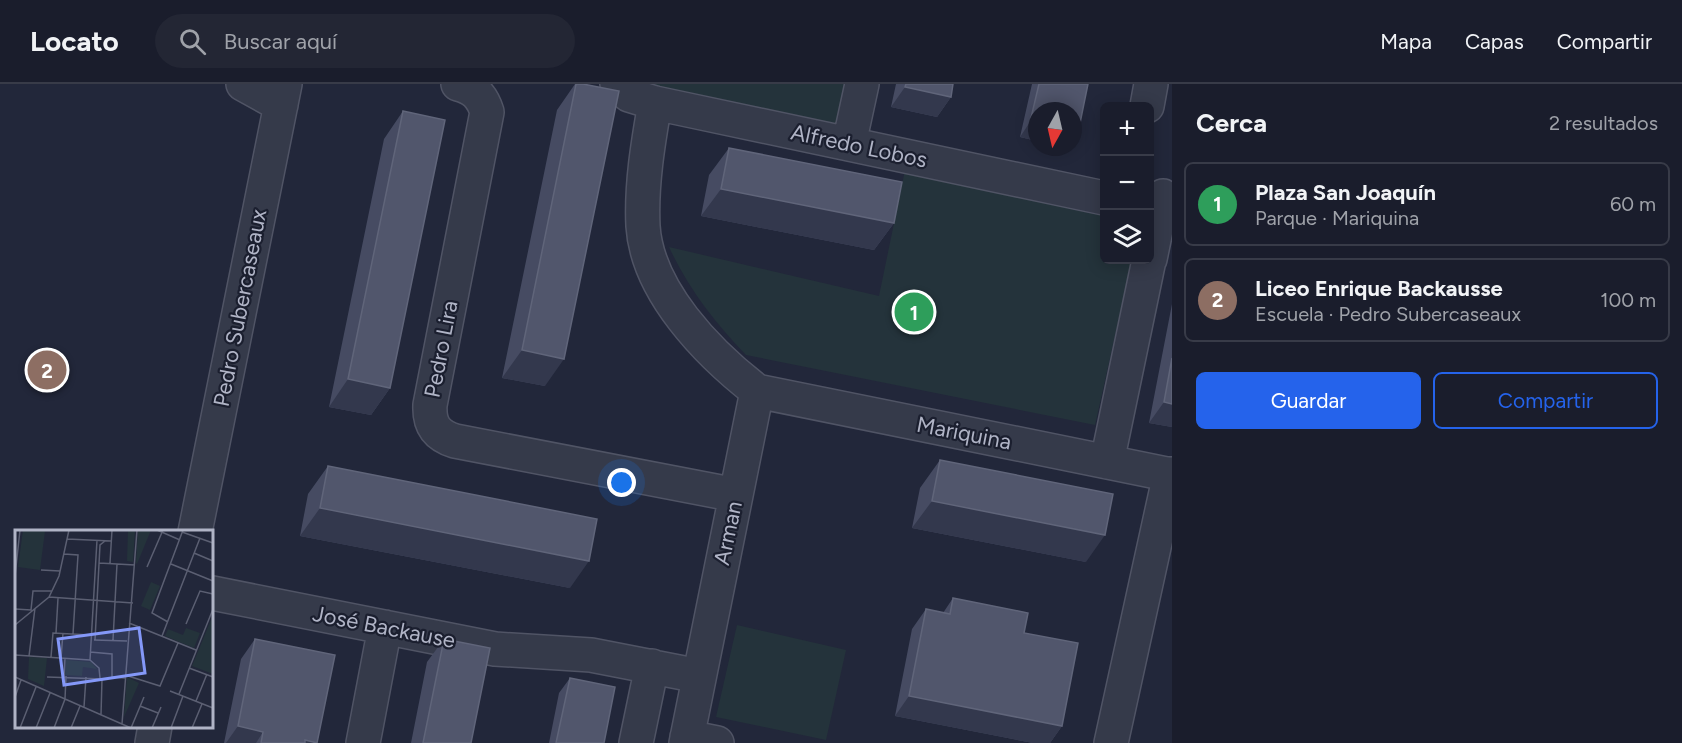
<!DOCTYPE html>
<html lang="es">
<head>
<meta charset="utf-8">
<style>
	body { margin:0; font-family:Figtree,sans-serif; background:#232634; color:#f1f3f6 }
	.controls { position:absolute; right:18px; top:18px; display:grid; overflow:hidden; border-radius:9px; box-shadow:0 3px 15px #0003 }
	.controls button { width:54px; height:54px; display:grid; place-items:center; padding:0; border:0; border-bottom:2px solid #383b48; background:#1a1d2c; color:#f1f3f6; font:30px sans-serif }
	.compass { position:absolute; left:1028px; top:18px; width:54px; height:54px; border-radius:50%; background:#1a1d2c; box-shadow:0 3px 15px #0003; rotate:188deg }
	.you { position:absolute; left:622px; top:399px; width:21px; height:21px; margin:-15px; border:4px solid #fff; border-radius:50%; background:#1a73e8; box-shadow:0 0 0 9px #1a73e833 }
	.badge { display:grid; place-items:center; width:39px; height:39px; border-radius:50%; background:#2563eb; color:#fff; font-size:20px; font-weight:700 }
	.pin { position:absolute; translate:-50% -50%; border:3px solid #fff; box-shadow:0 2px 6px #0006 }
	.list { margin:0; padding:0; list-style:none }
	h2 { display:flex; justify-content:space-between; align-items:center; height:78px; margin:0; padding:0 24px; font-size:26px }
	h2 small { font-size:20px; font-weight:400; color:#9fa2a9 }
	.list li { display:grid; grid-template-columns:39px 1fr auto; gap:18px; align-items:center; box-sizing:border-box; height:84px; margin:0 12px 12px; padding:0 12px; border:2px solid #383b48; border-radius:9px }
	.list b { display:block; font-size:22px; white-space:nowrap }
	.list p { margin:0; font-size:20px; white-space:nowrap; color:#9fa2a9 }
	.list em { font-size:20px; font-style:normal; color:#9fa2a9 }
	.actions { display:flex; gap:12px; padding:18px 24px }
	.actions a { flex:1; padding:14px 0; border:2px solid #2563eb; border-radius:9px; text-align:center; font-size:21px; color:#2563eb }
	.actions .main { background:#2563eb; color:#fff }
	.icon { flex:none; width:33px; height:33px; fill:none; stroke:currentColor; stroke-width:2; stroke-linecap:round; stroke-linejoin:round }
	.map { position:relative; flex:none; width:1172px; height:659px; overflow:hidden }
	header { display:flex; align-items:center; gap:36px; box-sizing:border-box; height:84px; padding:0 30px; background:#1a1d2c; border-bottom:2px solid #383b48 }
	header strong { font-size:28px }
	nav { display:flex; gap:33px; margin-inline-start:auto; font-size:21px }
	.search { width:420px; height:54px; background:#232634; display:flex; align-items:center; gap:15px; box-sizing:border-box; padding:0 21px; border-radius:33px; color:#9fa2a9; font-size:22px }
	main { display:flex }
	aside { flex:1; background:#1a1d2c }
	.map>svg:first-child { display:block }
	.green { fill:#24333b }
	.lines { fill:none; stroke-linecap:round; stroke-linejoin:round }
	.minor-casing { stroke:#505465; stroke-width:36 }
	.minor { stroke:#353a4a; stroke-width:33 }
	.wall { fill:#464b62 }
	.shaded-wall { fill:#33384d }
	.building { fill:#51566c; stroke:#60657a; stroke-width:1.5 }
	.labels { text-anchor:middle; dominant-baseline:central; stroke-width:4.5; stroke-linejoin:round; paint-order:stroke }
	.street-label { font-size:22px; fill:#b0b4c6; stroke:#1b1f2f }
	.inset-road { fill:none; stroke:#5b5f72; stroke-width:1.5 }
	.view { fill:#8498f8; fill-opacity:0.15; stroke:#8498f8; stroke-width:3 }
	.inset-edge { fill:none; stroke:#b0b4c6; stroke-width:3 }
</style>
</head>
<body>
<header>
<strong>Locato</strong>
<div class="search"><svg class="icon" aria-label="search" viewBox="0 0 24 24"><circle cx="10" cy="10" r="6"/><path d="M15 15l6 6"/></svg>Buscar aquí</div>
<nav><a>Mapa</a><a>Capas</a><a>Compartir</a></nav>
</header>
<main>
<div class="map">
<svg width="1172" height="659" viewBox="0 0 1172 659">
	<rect width="100%" height="100%" fill="#22273a"/>
	<path class="green" d="M623,0h226l-11,51z
		M905,86l199,39v51h28l-37,165 -349,-70c-31,-32 -58,-67 -77,-108l210,49z
		M737,541l109,25 -20,90 -110,-23z"/>
	<g class="lines">
		<defs>
			<path id="minor" d="M243,0l38,21
				M458,0c16,4 24,12 29,28l-57,293c-1,20 6,30 25,36l281,54
				M617,0l12,11 26,8 449,95
				M655,19c-7,40 -14,82 -12,123 4,65 65,127 114,165l415,84
				M1147,22l4,-22
				M849,60l13,-60
				M1150,175l13,-63
				M1107,378l42,-202
				M195,448l90,-448
				M212,509l283,56 96,6 108,21
				M687,653l30,6
				M152,659l3,-17
				M363,659l22,-116
				M636,659l16,-77
				M686,659l71,-352
				M1111,659l59,-269"/>
		</defs>
		<use href="#minor" class="minor-casing"/>
		<use href="#minor" class="minor"/>
	</g>
	<path class="wall" d="M575,0h8l-38,302 -43,-8 55,-268z
		M896,0h57l-2,13 -14,20 -46,-10z
		M1032,0h56l-51,57 -17,-4z
		M403,27l-13,277 -19,27 -42,-8 55,-268z
		M729,64l165,75 -20,27 -173,-34 8,-41z
		M1172,220v123l-23,-4z
		M940,376l146,102 -174,-34 8,-40z
		M328,382l242,122 -270,-52 8,-42z
		M953,514l71,35 38,93 -12,17h-17l-138,-27 17,-87 14,-20 17,4z
		M255,555l62,104h-93l17,-84z
		M444,555l27,104h-60l16,-81z
		M570,594l34,65h-55l10,-50z"/>
	<path class="shaded-wall" d="M905,3l46,10 -14,20 -46,-10z
		M1030,38l7,1v18l-17,-4z
		M1073,47l5,2 -5,7z
		M721,105l173,34 -20,27 -173,-34z
		M522,266l42,9 -19,27 -43,-8z
		M348,295l42,9 -19,27 -42,-8z
		M1164,318l8,2v23l-23,-4z
		M932,417l173,34 -19,27 -174,-34z
		M320,424l269,53 -19,27 -270,-52z
		M909,612l153,30 -12,17h-17l-138,-27z
		M238,642l25,6 -7,11h-30z
		M305,656l12,3h-14z"/>
	<path class="building" d="M576,0h7l36,7 -55,268 -42,-9z
		M906,0h47l-2,13 -46,-10z
		M1039,0h49l-10,49 -5,-2v-20h-36v12l-7,-1z
		M403,27l42,9 -55,268 -42,-9z
		M729,64l173,34 -8,41 -173,-34z
		M1172,274v46l-8,-2z
		M940,376l173,34 -8,41 -173,-34z
		M328,382l269,53 -8,42 -269,-53z
		M953,514l75,15 -4,20 54,10 -16,83 -153,-30 17,-87 24,5z
		M255,555l80,16 -18,88 -12,-3v3h-44l2,-11 -25,-6z
		M444,555l46,9 -19,95h-48z
		M570,594l45,9 -11,56h-48z"/>
	<g class="labels">
		<g class="street-label">
			<text transform="translate(859 62) rotate(12)">Alfredo Lobos</text>
			<text transform="translate(240 224) rotate(-79)">Pedro Subercaseaux</text>
			<text transform="translate(441 265) rotate(-79)">Pedro Lira</text>
			<text transform="translate(964 349) rotate(11)">Mariquina</text>
			<text transform="translate(728 449) rotate(-78)">Arman</text>
			<text transform="translate(384 543) rotate(11)">José Backause</text>
		</g>
	</g>
	<g transform="translate(15 446)">
		<rect width="198" height="198" fill="#22273a"/>
		<path d="M8,0l22,1 -5,39 -22,-3zM113,0h7l-2,32 -6,-1zM123,0h13l-14,34 -1,-1zM136,52l9,4 -10,24 -9,-4zM198,85v59l-21,-8zM171,98l14,5 -6,15 -29,-12 3,-7 15,6zM14,127l18,1 -3,28 -16,-7zM51,130l25,2 6,7 -14,-2 -1,9 -17,-1zM112,147l12,6 -15,34z" fill="#24333b"/>
		<path class="inset-road" d="M142,0l23,10M167,2l31,11M52,9l44,2M179,23l19,8M49,24l14,1 -5,79M84,33l36,2M95,33l2,-33M156,34l42,17M132,37l16,-37M26,40l19,1M0,46l5,-46M34,67l84,6M0,79l16,1 2,-19h19M153,92l-16,-9 31,-83M114,93l67,27M171,94l14,-33 13,3M0,95l34,-28 10,-21 10,-46M41,103l2,-35M147,106l38,-98M79,110l33,1M80,110l5,-95 5,-4M98,110l4,-76M75,122l22,2v23l13,1M0,125l75,5M14,126l6,-48M36,127l2,-24 38,2M46,128l2,-25M75,130l7,-120M75,130l9,8 1,10M174,138l24,9M110,145l35,11 18,-43M0,147l116,51M32,147l55,2 -1,36M49,147l1,-19M155,161l43,17M164,164l34,-85M0,167l6,-17M181,171l11,-27M125,176l18,7M69,177l2,-30M107,194l15,-194M5,198l16,-41M21,198l14,-35M39,198l11,-29 1,-23M56,198l9,-22M116,198l13,-31M137,198l9,-21M156,198l12,-32M177,198l10,-24"/>
		<path class="view" d="M124,98l6,45 -81,12 -6,-46z"/>
		<rect width="198" height="198" class="inset-edge"/>
	</g>
</svg>
<div class="controls">
<button>+</button>
<button>−</button>
<button><svg class="icon" aria-label="layers" viewBox="0 0 24 24"><path d="M12 4l9 5-9 5-9-5zM3 14l9 5 9-5"/></svg></button>
</div>
<svg class="compass" viewBox="-18 -18 36 36"><path d="M0-13l5 13h-10z" fill="#e53935"/><path d="M0 13l5-13h-10z" fill="#9fa2a9"/></svg>
<div class="you"></div>
<div class="pin badge" style="left:914px;top:228px;background:#2e9e5b">1</div>
<div class="pin badge" style="left:47px;top:286px;background:#8d6e63">2</div>
</div>
<aside>
<h2>Cerca<small>2 resultados</small></h2>
<ul class="list">
<li><span class="badge" style="background:#2e9e5b">1</span><div><b>Plaza San Joaquín</b><p>Parque · Mariquina</p></div><em>60 m</em></li>
<li><span class="badge" style="background:#8d6e63">2</span><div><b>Liceo Enrique Backausse</b><p>Escuela · Pedro Subercaseaux</p></div><em>100 m</em></li>
</ul>
<div class="actions"><a class="main">Guardar</a><a>Compartir</a></div>
</aside>
</main>
</body>
</html>
